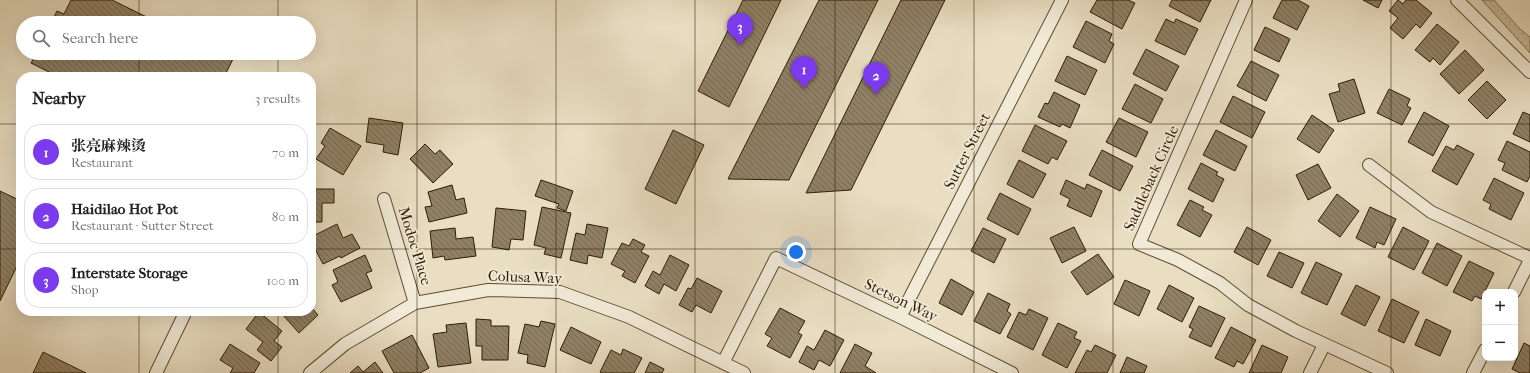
<!DOCTYPE html>
<html lang="en">
<head>
<meta charset="utf-8">
<style>
	body { margin:0; font-family:"IM FELL French Canon","Noto Serif SC",serif; background:#f2f2f2; color:#222 }
	.controls { position:absolute; right:12px; bottom:12px; display:grid; overflow:hidden; border-radius:8px; box-shadow:0 4px 16px #0002 }
	.controls button { width:36px; height:36px; display:grid; place-items:center; padding:0; border:0; border-bottom:1px solid #e0e0e0; background:#fff; color:#222; font:20px sans-serif }
	.you { position:absolute; left:796px; top:252px; width:14px; height:14px; margin:-10px; border:3px solid #fff; border-radius:50%; background:#1a73e8; box-shadow:0 0 0 6px #1a73e833 }
	.badge { display:grid; place-items:center; width:26px; height:26px; border-radius:50%; background:#7c3aed; color:#fff; font-size:13px; font-weight:700 }
	.pin { position:absolute; translate:-50% -33px; filter:drop-shadow(0 1px 2px #0008) }
	.pin::after { content:''; position:absolute; top:21px; width:14px; height:12px; background:inherit; clip-path:polygon(0 0,100% 0,50% 100%) }
	.list { margin:0; padding:0; list-style:none }
	h2 { display:flex; justify-content:space-between; align-items:center; height:52px; margin:0; padding:0 16px; font-size:17px }
	h2 small { font-size:13px; font-weight:400; color:#767676 }
	.list li { display:grid; grid-template-columns:26px 1fr auto; gap:12px; align-items:center; box-sizing:border-box; height:56px; margin:0 8px 8px; padding:0 8px; border:1px solid #e0e0e0; border-radius:16px }
	.list b { display:block; font-size:15px; white-space:nowrap }
	.list p { margin:0; font-size:13px; white-space:nowrap; color:#767676 }
	.list em { font-size:13px; font-style:normal; color:#767676 }
	.icon { flex:none; width:22px; height:22px; fill:none; stroke:currentColor; stroke-width:2; stroke-linecap:round; stroke-linejoin:round }
	.map { position:relative; flex:none; width:1530px; height:373px; overflow:hidden }
	.search { position:absolute; background:#fff; box-shadow:0 4px 16px #0002; left:16px; top:16px; width:300px; height:44px; display:flex; align-items:center; gap:10px; box-sizing:border-box; padding:0 14px; border-radius:22px; color:#767676; font-size:15px }
	.panel { position:absolute; background:#fff; box-shadow:0 4px 16px #0002; left:16px; top:72px; width:300px; height:244px; border-radius:16px }
	.map>svg:first-child { display:block }
	.grass { fill:url(#grass-dots); stroke:#7c6d52 }
	.building { fill:url(#building-back-hatch); stroke:#2f1d03 }
	.lines { fill:none; stroke-linecap:round; stroke-linejoin:round }
	.street-casing { stroke:#5e4d33; stroke-width:14 }
	.street { stroke:#f1ead7; stroke-width:12 }
	.grid { fill:none; stroke:#2f1d03; stroke-width:1; stroke-opacity:0.55 }
	.labels { text-anchor:middle; dominant-baseline:central; stroke-width:3.5; stroke-linejoin:round; paint-order:stroke }
	.street-label { font-size:15px; fill:#2f1d03; stroke:#f1ead7 }
</style>
</head>
<body>
<div class="map">
<svg width="1530" height="373" viewBox="0 0 1530 373">
	<defs>
		<pattern id="grass-dots" width="8" height="8" patternUnits="userSpaceOnUse"><rect width="8" height="8" fill="#c9bda2"/><path d="M2 2h.1M6 6h.1" fill="none" stroke="#ada28a" stroke-width="1.8" stroke-linecap="round"/></pattern>
		<pattern id="building-back-hatch" width="6" height="6" patternUnits="userSpaceOnUse"><rect width="6" height="6" fill="#908166"/><path d="M-1 5l2 2M0 0l6 6M5-1l2 2" fill="none" stroke="#766952"/></pattern>
	</defs>
	<rect width="100%" height="100%" fill="#e9dec2"/>
	<filter id="stains"><feTurbulence type="fractalNoise" baseFrequency=".005" numOctaves="4"/><feColorMatrix values="0 0 0 0 .2 0 0 0 0 .09 0 0 0 0 .02 0 0 0 .5 -.17"/></filter>
	<radialGradient id="worn" r=".72"><stop offset=".6" stop-color="#630" stop-opacity="0"/><stop offset="1" stop-color="#630" stop-opacity=".3"/></radialGradient>
	<path class="grass" d="M1482,0h12l26,29 10,8v16z"/>
	<path class="building" d="M71,0h41l47,23h-108l6,-12 7,3z
		M743,0h38l-52,107 -31,-16z
		M819,0h59l-89,180 -61,-1z
		M901,0h44l-94,190 -45,3z
		M1097,0h31l7,3 -13,26 -32,-17z
		M1172,0h39l-11,22 -31,-16z
		M1282,0h16l11,6 -12,24 -24,-12z
		M1363,0h19l-4,8z
		M1398,0l5,4 3,-4h10l16,13 -12,15 -4,-4 -13,15 -13,-11 8,-10 -9,-7z
		M1166,19l8,4 2,-4 22,10 -13,26 -30,-14z
		M1086,21l26,13 -3,7 5,3 -9,19 -32,-16z
		M1437,24l22,18 -19,23 -7,-7 -3,4 -15,-12z
		M1265,27l25,12 -11,23 -25,-12z
		M1146,49l33,17 -13,25 -33,-17z
		M1465,50l19,20 -25,24 -19,-20z
		M37,53h184l12,6 -9,18h-165l-28,-14z
		M1067,56l30,14 -12,25 -30,-14z
		M1251,61l28,14 -13,26 -29,-15z
		M1354,79l11,34 -27,9 -9,-28 11,-3 -2,-7z
		M1487,81l19,19 -19,19 -19,-19z
		M1135,84l28,15 -12,24 -29,-14z
		M1389,89l21,10 -3,7 4,2 -9,17 -25,-12z
		M1054,92l26,13 -10,23 -8,-4 -2,3 -22,-10 7,-14 3,1z
		M1233,96l32,16 -13,26 -32,-16z
		M1424,112l25,14 -16,30 -25,-14z
		M1523,112l7,3v27l-17,-8z
		M1312,115l22,15 -15,23 -22,-14z
		M369,118l34,5 -5,32 -15,-3 1,-7 -18,-3z
		M1119,118l29,14 -12,25 -30,-15z
		M1035,125l32,16 -10,19 -5,-3 -4,7 -26,-13z
		M330,128l31,18 -18,29 -27,-16 9,-13 -4,-3z
		M673,130l31,15 -28,59 -31,-15z
		M1216,130l31,16 -12,25 -32,-16z
		M1507,141l23,11v24l-3,6 -25,-12 3,-7 -7,-3z
		M425,144l10,10 5,-4 13,14 -20,19 -23,-24z
		M1457,145l17,9 -17,31 -25,-14 14,-25 8,4z
		M1102,150l31,16 -13,25 -31,-16z
		M1019,160l27,14 -13,24 -26,-14z
		M1201,163l17,9 -2,3 8,4 -11,23 -25,-13z
		M1318,164l13,24 -23,12 -12,-25z
		M1494,178l30,15 -13,27 -22,-11 2,-5 -8,-4z
		M541,180l32,11 -7,20 -9,-3 2,-4 -24,-8z
		M1066,180l19,9 2,-5 15,7 -11,26 -24,-11 3,-7 -10,-5z
		M452,185l4,15 8,-2 3,15 -38,9 -4,-15 7,-1 -4,-14z
		M311,189h23v14h-12v19h-11z
		M0,191l21,10v70l-5,-3 -16,33z
		M1000,193l31,16 -13,26 -31,-16z
		M1337,194l22,17 -19,26 -22,-16z
		M1190,200l14,7 -2,3 10,5 -12,22 -23,-12z
		M542,207l29,6 -10,45 -17,-4 2,-6 -12,-3z
		M1370,207l26,12 -12,26 -7,-3 -2,6 -19,-10z
		M496,208l30,3 -3,29 -12,-1 -2,11 -17,-3z
		M337,224l6,14 9,-4 8,14 -19,10 -1,-2 -17,8 -9,-17 -3,1v-11z
		M587,224l21,4 -6,30 -14,-3 -1,9 -17,-4 6,-27 9,2z
		M1074,227l12,24 -24,12 -12,-25z
		M1247,227l24,13 -13,25 -24,-13z
		M1403,227l26,14 -15,29 -26,-13z
		M455,228l1,11 17,-2 3,19 -31,4 -1,-4 -11,2 -3,-27z
		M983,228l23,11 -12,24 -23,-12z
		M633,239l12,6 -4,7 8,4 -14,27 -13,-7 3,-5 -14,-7 11,-21 7,3z
		M1437,243l25,13 -15,30 -25,-13z
		M1279,252l25,11 -12,25 -25,-12z
		M1098,254l16,23 -27,18 -16,-23z
		M365,255l7,16 -6,2 6,15 -31,14 -9,-17 6,-3 -5,-12z
		M670,255l19,10 -13,26 -12,-7 -5,10 -14,-8 8,-15 7,4z
		M1469,261l25,12 -13,26 -6,-3 -3,5 -19,-9z
		M1316,262l26,12 -15,31 -26,-12z
		M697,278l25,13 -11,22 -15,-8 -4,7 -13,-7 9,-17 3,1z
		M951,279l23,13 -12,23 -23,-12z
		M1125,280l25,11 -11,25 -25,-12z
		M1169,285l25,13 -12,24 -25,-13z
		M1356,285l24,12 -15,29 -24,-12z
		M988,293l22,11 -3,7 4,3 -11,20 -26,-13z
		M1392,299l27,13 -15,31 -26,-12z
		M1199,306l26,12 -14,29 -22,-10 4,-8 -4,-2z
		M311,307l7,8 -19,18 -17,-19 3,-3h26z
		M780,308l25,13 -7,12 4,2 -12,23 -23,-12 5,-8 -7,-4z
		M1029,309l19,9 -15,32 -26,-13 12,-25 7,3z
		M259,312l23,19 -8,10 8,6 -11,14 -14,-11 6,-8 -17,-13z
		M476,319l15,1v6h18l-1,34h-26v-14h-6z
		M1426,319l25,12 -11,25 -25,-11z
		M541,321l14,3 -10,43 -18,-4 1,-8 -10,-2 7,-29 14,3z
		M466,323l5,40 -33,4 -5,-33 14,-2 -1,-7z
		M1058,323l19,9 -3,6 7,3 -14,27 -25,-13z
		M571,327l30,15 -10,22 -31,-14z
		M1231,327l25,13 -13,24 -6,-3 -3,6 -19,-9z
		M825,330l19,10 -14,26 -11,-6 -5,10 -15,-8 8,-16 7,4z
		M412,335l17,33 -9,5h-26l-12,-22z
		M1524,343l6,3v27h-10l-8,-4z
		M230,344l30,19 -6,10h-24l3,-5 -13,-8z
		M855,344l17,9 -7,13 11,7h-36z
		M1095,345l21,10 -9,18h-32l12,-23 4,2z
		M1262,345l26,12 -7,16h-32z
		M623,349l19,9 -8,15h-31l-3,-1 11,-22 10,5z
		M43,352l43,21h-53z
		M1127,357l20,9 -3,7h-24z
		M375,362l8,11h-33l8,-7 5,6z
		M650,362l14,7 -2,4h-17z"/>
	<g class="lines">
		<defs>
			<path id="street" d="M1246,0l-107,244 39,16 42,23 28,22 48,26 91,42
				M1457,0l73,72
				M1369,165l62,47 99,46
				M384,199l31,104
				M1514,292l16,-32
				M900,317l162,-317
				M723,363l53,-105 124,59 112,56
				M156,373l30,-62
				M310,373l35,-29 70,-41 73,-13 72,2 69,25 115,56
				M1310,373l14,-28
				M1473,373l12,-23"/>
		</defs>
		<use href="#street" class="street-casing"/>
		<use href="#street" class="street"/>
	</g>
	<path class="grid" d="M139,0v23M278,0v23M417,0v373M556,0v373M695,0v373M835,0v373M974,0v373M1113,0v373M1252,0v373M1391,0v373M139,53v24M278,53v24M0,124h21M311,124h1219M0,249h21M311,249h1219M139,311v62M278,311v62"/>
	<g class="labels">
		<g class="street-label">
			<text transform="translate(967 151) rotate(-63)">Sutter Street</text>
			<text transform="translate(1151 178) rotate(-66)">Saddleback Circle</text>
			<text transform="translate(415 246) rotate(73)">Modoc Place</text>
			<text transform="translate(525 277) rotate(2)">Colusa Way</text>
			<text transform="translate(901 300) rotate(26)">Stetson Way</text>
		</g>
	</g>
	<rect width="100%" height="100%" filter="url(#stains)"/>
	<rect width="100%" height="100%" fill="url(#worn)"/>
</svg>
<div class="controls">
<button>+</button>
<button>−</button>
</div>
<div class="you"></div>
<div class="pin badge" style="left:804px;top:89px">1</div>
<div class="pin badge" style="left:876px;top:95px">2</div>
<div class="pin badge" style="left:740px;top:46px">3</div>
<div class="search"><svg class="icon" aria-label="search" viewBox="0 0 24 24"><circle cx="10" cy="10" r="6"/><path d="M15 15l6 6"/></svg>Search here</div>
<section class="panel">
<h2>Nearby<small>3 results</small></h2>
<ul class="list">
<li><span class="badge">1</span><div><b>张亮麻辣烫</b><p>Restaurant</p></div><em>70 m</em></li>
<li><span class="badge">2</span><div><b>Haidilao Hot Pot</b><p>Restaurant · Sutter Street</p></div><em>80 m</em></li>
<li><span class="badge">3</span><div><b>Interstate Storage</b><p>Shop</p></div><em>100 m</em></li>
</ul>
</section>
</div>
</body>
</html>
